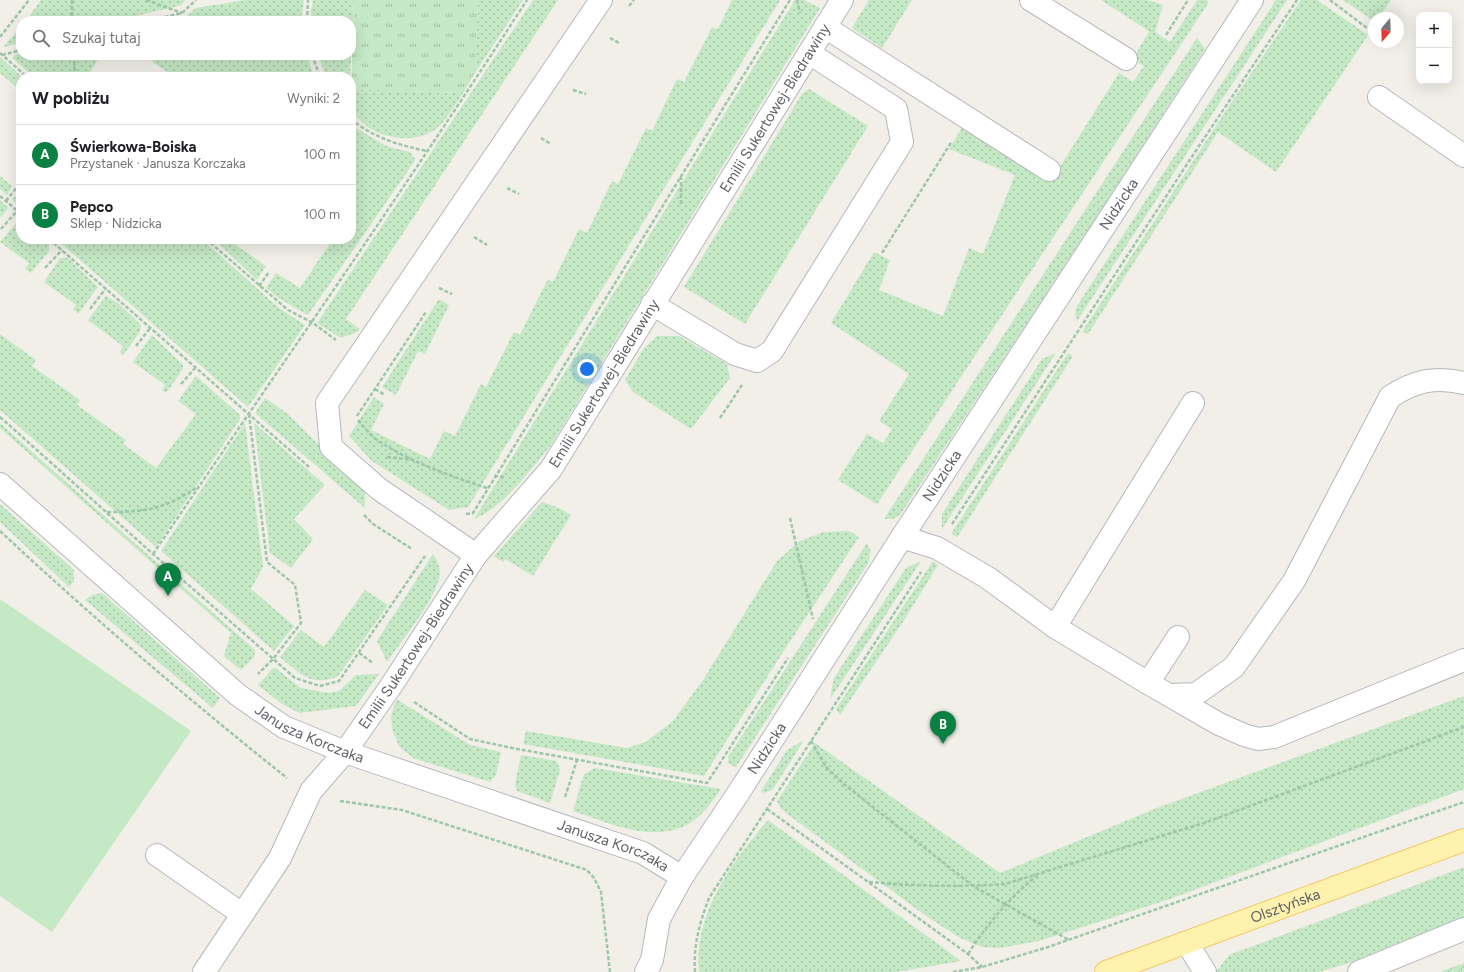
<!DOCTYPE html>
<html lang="pl">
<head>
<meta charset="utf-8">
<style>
	body { margin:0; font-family:Figtree,sans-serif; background:#f2f2f2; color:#202124 }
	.controls { position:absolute; right:12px; top:12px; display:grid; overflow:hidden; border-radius:8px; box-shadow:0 4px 16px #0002 }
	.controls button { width:36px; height:36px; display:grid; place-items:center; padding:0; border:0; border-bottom:1px solid #e0e0e0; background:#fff; color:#202124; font:20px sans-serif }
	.compass { position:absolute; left:1368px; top:12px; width:36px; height:36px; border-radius:50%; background:#fff; box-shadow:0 4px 16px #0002; rotate:199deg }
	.you { position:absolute; left:587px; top:369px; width:14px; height:14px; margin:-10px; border:3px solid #fff; border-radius:50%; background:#1a73e8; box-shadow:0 0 0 6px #1a73e833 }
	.badge { display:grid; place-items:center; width:26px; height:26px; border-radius:50%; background:#0b8043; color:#fff; font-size:13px; font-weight:700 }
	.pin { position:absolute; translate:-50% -33px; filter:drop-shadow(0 1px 2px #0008) }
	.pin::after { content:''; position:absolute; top:21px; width:14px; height:12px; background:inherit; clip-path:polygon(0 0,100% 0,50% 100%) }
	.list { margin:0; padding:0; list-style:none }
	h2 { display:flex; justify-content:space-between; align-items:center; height:52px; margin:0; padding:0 16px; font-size:17px }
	h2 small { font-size:13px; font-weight:400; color:#757577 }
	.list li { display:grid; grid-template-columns:26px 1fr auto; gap:12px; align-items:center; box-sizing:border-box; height:60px; padding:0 16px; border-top:1px solid #e0e0e0 }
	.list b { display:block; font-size:15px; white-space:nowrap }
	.list p { margin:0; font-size:13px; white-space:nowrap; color:#757577 }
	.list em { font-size:13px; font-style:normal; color:#757577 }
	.icon { flex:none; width:22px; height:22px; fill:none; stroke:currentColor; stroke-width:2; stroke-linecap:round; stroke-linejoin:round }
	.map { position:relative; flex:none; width:1464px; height:972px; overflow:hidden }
	.search { position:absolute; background:#fff; box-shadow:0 4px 16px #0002; left:16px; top:16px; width:340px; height:44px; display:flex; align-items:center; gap:10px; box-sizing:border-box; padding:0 14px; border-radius:16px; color:#757577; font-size:15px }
	.panel { position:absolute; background:#fff; box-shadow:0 4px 16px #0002; left:16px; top:72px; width:340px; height:172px; border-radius:16px }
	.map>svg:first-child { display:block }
	.grass { fill:url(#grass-dots) }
	.park { fill:url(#park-tufts) }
	.garden { fill:url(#garden-furrows) }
	.pitch { fill:#c5e8c5 }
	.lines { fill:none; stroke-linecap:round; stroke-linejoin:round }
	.minor-casing { stroke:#b5b8bc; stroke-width:24 }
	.major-casing { stroke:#f2c960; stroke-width:24 }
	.path { stroke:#9cc7a9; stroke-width:2.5; stroke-dasharray:4 2; stroke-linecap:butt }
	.minor { stroke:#fff; stroke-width:22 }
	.major { stroke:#fff2af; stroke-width:22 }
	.labels { text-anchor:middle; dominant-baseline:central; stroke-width:3; stroke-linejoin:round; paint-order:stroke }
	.street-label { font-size:15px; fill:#5f6368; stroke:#fff }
</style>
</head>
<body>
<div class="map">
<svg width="1464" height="972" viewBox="0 0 1464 972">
	<defs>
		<pattern id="grass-dots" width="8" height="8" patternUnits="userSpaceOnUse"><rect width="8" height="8" fill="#c5e8c5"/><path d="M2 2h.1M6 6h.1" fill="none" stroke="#a3c0a4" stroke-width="1.8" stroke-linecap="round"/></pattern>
		<pattern id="park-tufts" width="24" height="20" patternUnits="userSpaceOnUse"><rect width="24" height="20" fill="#c5e8c5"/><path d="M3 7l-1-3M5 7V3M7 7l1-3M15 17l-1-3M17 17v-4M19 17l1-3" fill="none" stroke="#a3c0a4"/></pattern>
		<pattern id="garden-furrows" width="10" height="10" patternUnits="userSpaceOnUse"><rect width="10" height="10" fill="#c5e8c5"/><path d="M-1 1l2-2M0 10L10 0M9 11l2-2" fill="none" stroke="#a3c0a4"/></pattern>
	</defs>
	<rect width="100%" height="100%" fill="#f1efe8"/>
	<path class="grass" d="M41,0h144l-3,5 -67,16h-89z
		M246,0h58l-3,21h-137l23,-5 9,-8z
		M313,0h41l-4,77h-24l-8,-22h33v-34h-39l-1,-10z
		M478,0h45l-48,73z
		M533,0h25l-212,319 14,10 -3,3 -16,6 -24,-15z
		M732,0h48l-312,507 -19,3 -77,-49 -23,-25 25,-39 10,7 -13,26 59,29 14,-28 11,5 26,-52 5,3 28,-55 6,3 28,-56 5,3 26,-53 8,4 25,-52 6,3 28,-56 6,3 25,-52 7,3 28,-55 6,2z
		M795,0h9l16,8 -269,437c-21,25 -46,61 -77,74z
		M869,0h43l-30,48 -30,-20z
		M1101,0h46l16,5 -8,27 15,10 27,-42h9l3,2 -332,502 -39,-24 29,-46 16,9 9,-14 -13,-8 30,-47 -78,-51 43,-71 16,8 -11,30 64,26 26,-68 14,6 32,-79 -66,-26 14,-23 88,55 68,-108 14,9 11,-16 -11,-7 16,-28z
		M1276,0h11l-210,321 -2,-8 2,-7z
		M1301,0h16l51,35 -92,137 -58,-40 -130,202 -6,-2 147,-226z
		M1343,0h48l-12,18h-5v3z
		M21,27v16l-18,4z
		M1197,38l8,11 -115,178 -190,288 -7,4h-8l1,-3z
		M21,53v2h80l-14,22h-53l-22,-19 3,-3z
		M154,55h153l7,22h-139l-24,-16z
		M0,57l22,20 -1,14 -21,-18z
		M351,89l112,4c-8,11 -16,27 -26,35 -19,15 -48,12 -68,0 -7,-5 -12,-12 -18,-17z
		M809,89l59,37 -123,198 -61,-37 118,-193z
		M351,125l35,21 24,6 5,7 -1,3 -106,153 -28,-16 -14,-11 10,-15 24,15 33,-49h18z
		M0,176l12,10 -5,9 -7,-6z
		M21,189v19l-9,-8z
		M0,200l8,8 -8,10z
		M19,220l2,1v18h22l6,5v7l-18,22 -6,-4 4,-6 -29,-21z
		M56,239h146l77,69 26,17 -57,82z
		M214,239h17l-1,2 36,25 -9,14z
		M60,258h8l30,29 -20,27 -5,-5 3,-4 -32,-23z
		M106,296l12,7 23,22 -1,7 -17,23 -3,-3 3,-6 -35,-26z
		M439,299l10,6 -24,49 -7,-3 -22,44 -14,-8z
		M0,334l36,26 -4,6 48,34 -3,5 49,35 -3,4 33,24 40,-54 -18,-13 18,-25 44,39v4l-84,128 -156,-137z
		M152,335l31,30v4l-17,24 -4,-3 3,-5 -32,-23z
		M657,336h22l48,28 3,14 -39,51 -58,-37 -8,-12 19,-32z
		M1056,353l-114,176v-15l100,-155z
		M1068,353l5,3 -116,181 -6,-3z
		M265,398l23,16 77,77v17l-110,-95z
		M0,423l255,227 -1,7 -13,13 -17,-14 7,-23 -231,-205z
		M245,423l18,144 -12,22 43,37 -20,25 -113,-100z
		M254,423l71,62 -31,34 19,20 -22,29 -21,-15z
		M542,502l17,6 12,7 -38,61 -28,-17 -2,3 -9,-6z
		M0,504l74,66v11l-5,6 -69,-65z
		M849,531l10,6 -76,115 -79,124 -181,-32 3,-13 101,17 19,-6 27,-21 30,-41 74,-119 23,-20 24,-9z
		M867,543l3,6 -1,13 -133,205 -7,-3 -1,-7z
		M433,554c4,5 7,14 7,20 -3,24 -38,66 -53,88l-10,-21z
		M921,561l-90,137v-6l3,-14 72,-110z
		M933,561l5,4 -37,60 -61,90 -4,-6z
		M365,590l23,15 -50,71c-26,12 -39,-3 -58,-19l21,-27 23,17z
		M102,593l118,105 -7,10 -128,-108 7,-5z
		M274,667l27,21 27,5 11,-2 17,-16 23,-1 -23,32 -56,7 -18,-9 -24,-19z
		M1464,696v93l-294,110 -131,42 -40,7 -17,-1 -22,-9 -31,-20 -139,-102 -10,-8 -3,-7 38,-58 185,130 157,-65z
		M398,700l72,45 31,7 -5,23 -6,7 -77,-24 -14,-12 -7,-17 -1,-12 4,-14z
		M804,740l-31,49 -8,4 -4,-2 26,-41z
		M521,755l36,6 3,9 -10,33 -33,-12 -2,-7z
		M595,768l126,21c-8,11 -16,24 -28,32 -37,25 -83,2 -120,-10l11,-37z
		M768,820l193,141 -65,11h-197c-6,-58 33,-110 69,-152z
		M1464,867v53l-62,27 -83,25h-103l13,-17z"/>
	<path class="park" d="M354,0h124l-3,73 -12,20 -112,-4z"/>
	<path class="garden" d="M1464,963v9h-24z"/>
	<path class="pitch" d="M0,599l191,132 -139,201 -52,-36z"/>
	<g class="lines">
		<defs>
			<g id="minor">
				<path d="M1031,0l95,59"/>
				<path d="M825,27l224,143"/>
				<path d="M1379,97l85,59"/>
				<path d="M652,304l83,50 22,7 15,-10 130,-209 -6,-33 -87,-56"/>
				<path id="s1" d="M0,484l238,211 46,32 61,25 298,101 39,24"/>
				<path d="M902,537l35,11 51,30 67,49 93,56 71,41 25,11 14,4 16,-2 190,-77"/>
				<path d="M476,555l-97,-66 -48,-42 -4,-44 274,-403"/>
				<path d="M1055,627l138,-224"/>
				<path d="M1148,683l30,-46"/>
				<path d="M1169,695l27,-1 38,-27 60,-86 96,-184c24,-16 45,-21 74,-14"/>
				<path d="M157,855l85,59"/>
				<path d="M1187,943l18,29"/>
				<path id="s2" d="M204,972l76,-114 31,-67 34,-39 46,-66 85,-131 75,-86 291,-469"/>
				<path id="s3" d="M646,972l6,-12 7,-41 23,-42 57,-85 163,-255 350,-537"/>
				<path d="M1359,972l105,-43"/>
			</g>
			<g id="major">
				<path id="s4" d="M1106,972l358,-132"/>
			</g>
		</defs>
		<use href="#minor" class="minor-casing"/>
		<use href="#major" class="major-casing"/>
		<path class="path" d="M72,0v21
			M146,0l36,13
			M797,0l3,13
			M1330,0l37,28
			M629,6l5,-6
			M147,21l35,-8 14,-13
			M307,21l1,-21
			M1166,35l22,-35
			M0,37l29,-37
			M610,38l9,5
			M0,53l27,24
			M2,55l19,-5
			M74,55l1,22
			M312,55l8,22
			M573,90l13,4
			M351,119c23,19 47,26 76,32
			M541,138l10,6
			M507,188l12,6
			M0,196l21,18
			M6,201l15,-19
			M681,204v-29
			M1,229l16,-18
			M474,237l13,8
			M49,239l260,228
			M206,239l82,71 25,13 23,17
			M882,253l70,-112
			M45,268l17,-18
			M259,286l10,-14
			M439,288l13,6
			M90,309l16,-21
			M136,346l15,-19
			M181,384l15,-17
			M375,389l10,6
			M249,414l18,148 28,23 6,38 -28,36 -15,15
			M357,416l69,-104
			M0,417l153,137 142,124 25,8 19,-5 86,-125
			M720,418l22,-33
			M358,420c6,7 12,15 19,20 33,22 73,36 110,48
			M387,457l27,3
			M494,476l11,1
			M107,512c41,0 57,-3 92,-26
			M466,514l7,-1 317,-513
			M364,515l9,9 39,25
			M790,518l23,101
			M952,524l243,-372 102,-152
			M0,531c92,86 188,168 287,247
			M153,554c125,-184 253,-367 374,-554
			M359,653l14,10
			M414,702l56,37 42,9 195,35 81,-125
			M811,741l15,26 19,18 128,101 96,54
			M565,797l12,-37
			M340,801l62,9 185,60 7,8 7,14 9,80
			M767,809l201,145 14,13
			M869,882c45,4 90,5 136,2l199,-61 260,-96
			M968,954c20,-31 42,-57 71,-80
			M695,972c-2,-27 5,-50 14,-74l212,-326
			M953,972l29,-5 66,-20 416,-145"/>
		<use href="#minor" class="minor"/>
		<use href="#major" class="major"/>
	</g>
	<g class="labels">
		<g class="street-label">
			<text stroke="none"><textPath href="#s2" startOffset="1038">Emilii Sukertowej-Biedrawiny</textPath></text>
			<text stroke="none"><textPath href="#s3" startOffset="905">Nidzicka</textPath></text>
			<text stroke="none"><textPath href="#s2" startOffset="714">Emilii Sukertowej-Biedrawiny</textPath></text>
			<text stroke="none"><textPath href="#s3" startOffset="581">Nidzicka</textPath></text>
			<text stroke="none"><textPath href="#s2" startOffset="390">Emilii Sukertowej-Biedrawiny</textPath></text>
			<text stroke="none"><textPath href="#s1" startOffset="400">Janusza Korczaka</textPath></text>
			<text stroke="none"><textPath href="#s3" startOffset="257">Nidzicka</textPath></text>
			<text stroke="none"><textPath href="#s1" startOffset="724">Janusza Korczaka</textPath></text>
			<text stroke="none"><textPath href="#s4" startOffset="191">Olsztyńska</textPath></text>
		</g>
	</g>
</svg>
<div class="controls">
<button>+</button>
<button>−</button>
</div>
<svg class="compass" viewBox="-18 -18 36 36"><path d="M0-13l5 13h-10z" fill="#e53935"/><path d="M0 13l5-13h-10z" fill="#757577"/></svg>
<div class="you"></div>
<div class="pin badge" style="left:168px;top:596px">A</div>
<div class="pin badge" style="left:943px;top:744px">B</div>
<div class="search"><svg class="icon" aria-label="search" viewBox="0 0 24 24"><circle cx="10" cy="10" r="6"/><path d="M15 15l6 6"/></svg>Szukaj tutaj</div>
<section class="panel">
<h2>W pobliżu<small>Wyniki: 2</small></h2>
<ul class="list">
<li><span class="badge">A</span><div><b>Świerkowa-Boiska</b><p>Przystanek · Janusza Korczaka</p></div><em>100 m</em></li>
<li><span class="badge">B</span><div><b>Pepco</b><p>Sklep · Nidzicka</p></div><em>100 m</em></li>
</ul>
</section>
</div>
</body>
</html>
